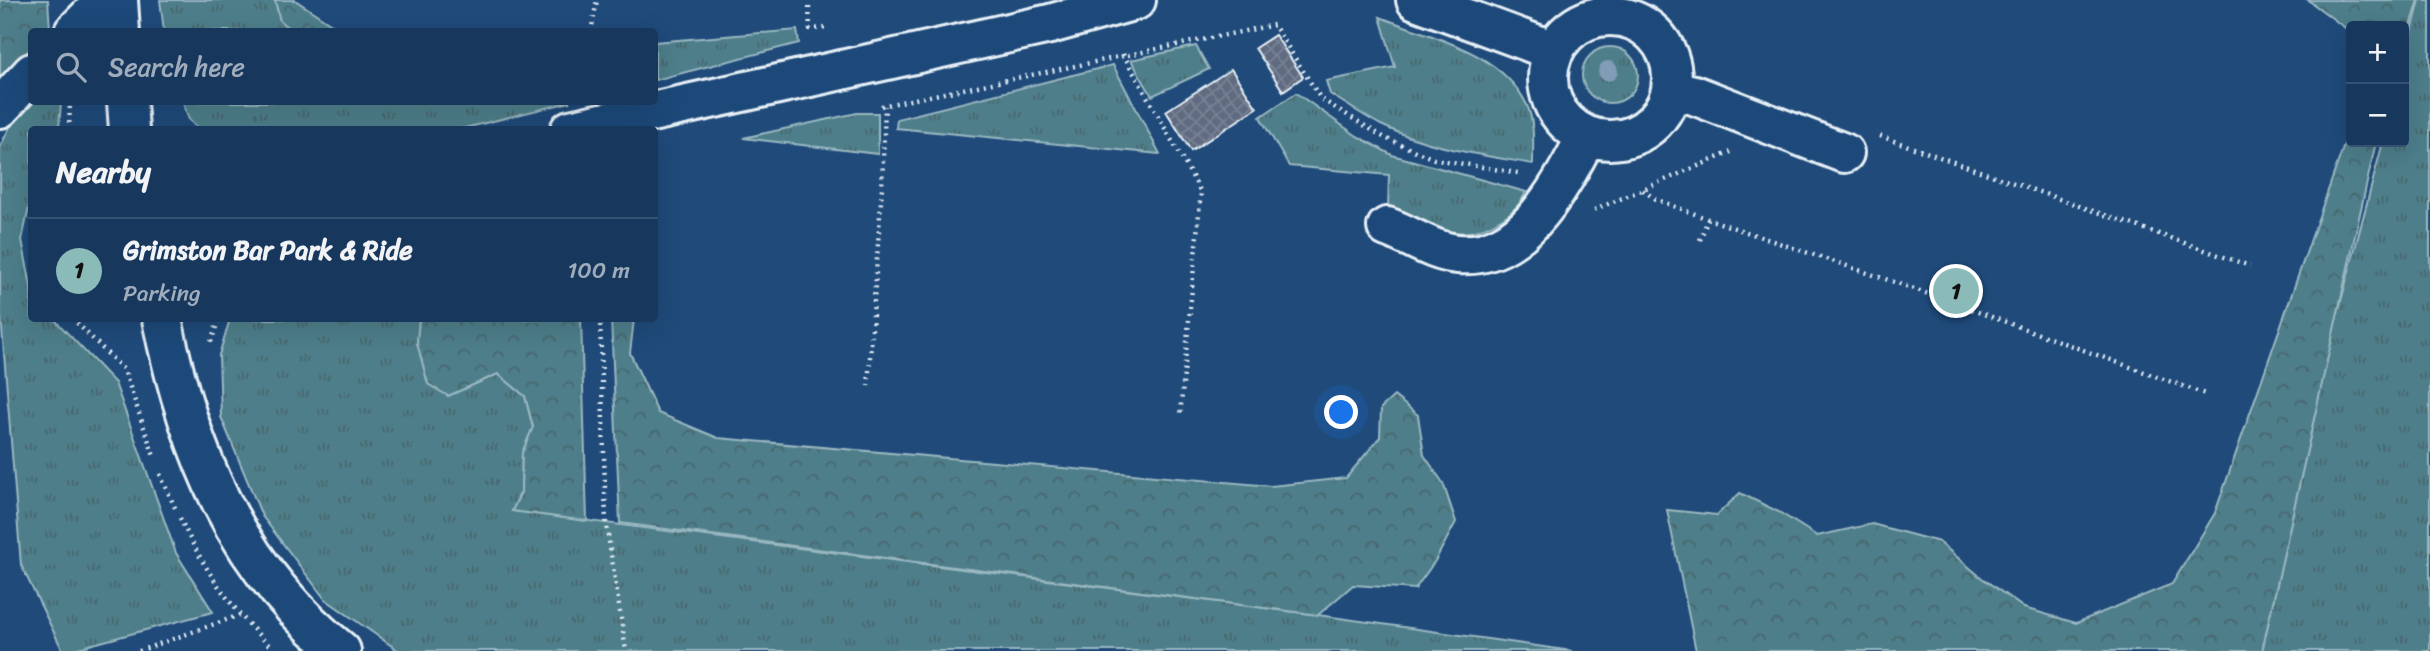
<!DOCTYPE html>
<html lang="en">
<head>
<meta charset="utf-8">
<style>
	body { margin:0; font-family:Sriracha,sans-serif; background:#203f62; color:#f1f3f6 }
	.controls { position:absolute; right:21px; top:21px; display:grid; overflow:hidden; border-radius:7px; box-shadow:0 7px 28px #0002 }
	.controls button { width:63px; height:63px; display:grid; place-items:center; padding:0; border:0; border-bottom:2px solid #365272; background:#17385c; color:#f1f3f6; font:35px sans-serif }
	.you { position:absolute; left:1342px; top:413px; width:24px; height:24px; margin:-18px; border:5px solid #fff; border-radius:50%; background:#1a73e8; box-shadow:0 0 0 10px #1a73e833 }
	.badge { display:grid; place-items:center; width:46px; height:46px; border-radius:50%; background:#8bbbb9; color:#111; font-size:23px; font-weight:700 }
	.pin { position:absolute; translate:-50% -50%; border:4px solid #fff; box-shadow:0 2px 7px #0006 }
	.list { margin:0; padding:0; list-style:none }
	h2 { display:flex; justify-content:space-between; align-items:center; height:91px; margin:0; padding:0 28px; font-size:30px }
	h2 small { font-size:23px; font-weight:400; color:#9eacbb }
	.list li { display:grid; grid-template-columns:46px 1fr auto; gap:21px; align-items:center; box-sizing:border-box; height:105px; padding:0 28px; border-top:2px solid #365272 }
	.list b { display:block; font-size:26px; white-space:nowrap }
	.list p { margin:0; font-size:23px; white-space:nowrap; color:#9eacbb }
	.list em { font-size:23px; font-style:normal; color:#9eacbb }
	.icon { flex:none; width:38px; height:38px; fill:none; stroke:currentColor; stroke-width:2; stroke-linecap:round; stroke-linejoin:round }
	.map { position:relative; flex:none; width:2430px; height:651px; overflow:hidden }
	.search { position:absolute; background:#17385c; box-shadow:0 7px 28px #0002; left:28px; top:28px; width:630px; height:77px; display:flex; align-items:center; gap:18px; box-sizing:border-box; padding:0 24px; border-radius:7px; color:#9eacbb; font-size:26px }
	.panel { position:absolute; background:#17385c; box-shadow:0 7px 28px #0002; left:28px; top:126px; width:630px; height:196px; border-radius:7px }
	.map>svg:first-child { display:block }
	.grass { fill:url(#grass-tufts); stroke:#9ab8c1; stroke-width:2 }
	.forest { fill:url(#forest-crowns); stroke:#9ab8c1; stroke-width:2 }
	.building { fill:url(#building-cross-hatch); stroke:#e8f1f8; stroke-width:2 }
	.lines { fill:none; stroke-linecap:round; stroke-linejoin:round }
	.minor-casing { stroke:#e8f1f8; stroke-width:44 }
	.path { stroke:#e8f1f8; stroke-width:4.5; stroke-dasharray:2 5; stroke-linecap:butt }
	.minor { stroke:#1f4a7a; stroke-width:38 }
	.tree { fill:#819cb6 }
</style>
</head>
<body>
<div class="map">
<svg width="2430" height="651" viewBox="0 0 2430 651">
	<defs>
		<pattern id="grass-tufts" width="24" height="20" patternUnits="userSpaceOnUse" patternTransform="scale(1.75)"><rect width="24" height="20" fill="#4d7e8a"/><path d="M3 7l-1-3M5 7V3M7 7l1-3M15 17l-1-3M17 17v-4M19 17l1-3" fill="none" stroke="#4a666d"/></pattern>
		<pattern id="forest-crowns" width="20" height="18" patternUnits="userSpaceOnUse" patternTransform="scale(1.75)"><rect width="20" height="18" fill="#4d7e8a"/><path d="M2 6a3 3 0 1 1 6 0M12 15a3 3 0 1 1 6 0" fill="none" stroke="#4a666d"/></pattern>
		<pattern id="building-cross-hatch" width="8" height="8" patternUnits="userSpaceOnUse" patternTransform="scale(1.75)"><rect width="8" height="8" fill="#606b80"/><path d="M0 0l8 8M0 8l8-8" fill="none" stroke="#778193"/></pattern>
	</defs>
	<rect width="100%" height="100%" fill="#1f4a7a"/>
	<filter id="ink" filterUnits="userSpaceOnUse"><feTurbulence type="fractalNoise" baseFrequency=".0143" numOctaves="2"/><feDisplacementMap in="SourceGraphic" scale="14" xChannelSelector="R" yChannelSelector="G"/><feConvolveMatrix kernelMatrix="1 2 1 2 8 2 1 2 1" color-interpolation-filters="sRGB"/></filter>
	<g filter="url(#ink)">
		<path class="grass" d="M160,0h115l5,21 12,10h-128z
			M2420,0h10v651h-168l73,-327 48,-182h21v-79z
			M1380,17c50,20 121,34 147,88 8,18 6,40 6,59 -51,-9 -105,-16 -152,-39 -17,-9 -34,-20 -51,-31l-4,-13 69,-14z
			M797,30l2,13 -144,37v-38z
			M1196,46l13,23 -57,27 -21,-36z
			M1582 75a28 28 0 1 1 56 0a28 28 0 1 1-56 0Z
			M1113,65l47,89 -264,-26 1,-9z
			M1296,93l61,43 35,19 134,37c-6,14 -16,23 -30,30 -47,27 -66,-5 -108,-14l1,-33 -100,-9 -29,-49z
			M25,96l7,6h29l-2,27 -27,1 -1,68 -9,42 9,46 1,32 22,1 61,64 61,170 37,59 -146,39h-4l-42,-86 -21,-261v-157z
			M183,102h387l-109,27h-262l-10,-9z
			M857,113h21v41l-135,-16z
			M230,319h189l-2,24 31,53 50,-22 27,22 8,32 -11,25 -1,39 -9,19 806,104 254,36h-1173l-74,-52 -63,-83 -41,-99 -2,-62z"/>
		<path class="forest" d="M0,0h48l2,29 -18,3 -1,16 -31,31z
			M275,0h20l47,31h-50l-12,-10z
			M2308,0h111l-15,49v-23h-53v29l-3,-25z
			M2351,125v17h25l-114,509h-566l-29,-141 50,5 23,-22 39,19 38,24 55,-12 67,18 43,36 42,30 52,15 96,-39 43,-71z
			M419,319h162l6,202 -75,-10 9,-19 1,-39 11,-26 -8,-31 -27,-22 -50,22 -20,-12 -11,-41z
			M611,319h23l-4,34 28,60 60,25 553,48 75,-8 34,-41 1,-29 13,-12 24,19 6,40 19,28 13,39 -21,39 -20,28 -62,-4 -35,30 -698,-92z"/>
		<path class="building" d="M1275,35l28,42 -20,14 -28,-43z
			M1231,69l26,39 -66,43 -25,-40z"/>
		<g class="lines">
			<defs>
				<path id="minor" d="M118,0l2,32
					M1416,0l138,51
					M1548 78a62 62 0 1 1 124 0a62 62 0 1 1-124 0Z
					M74,32l32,-32
					M1672,90l22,5 150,58
					M127,102l2,28
					M0,108l32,-35
					M570,130l480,-106 86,-24
					M1387,227c23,8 46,25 71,27 67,6 103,-70 129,-118
					M162,319c26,129 73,248 179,332"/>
			</defs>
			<use href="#minor" class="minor-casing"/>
			<path class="path" d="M809,7l1,22 18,-1
				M591,32l6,-32
				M1123,54l78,138 -21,224
				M881,106l393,-81 47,74 64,39 49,21 84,14
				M69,130l1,-28
				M1880,136l370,130
				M1643,190l12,9 53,20 198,67 299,108
				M1594,210l137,-58
				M1700,240l8,-21
				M72,318l52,52 31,89
				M600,318l6,204 20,129
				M211,342l8,-24
				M868,386l14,-199 3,-81
				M160,474l16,36
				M180,518c22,48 51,91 89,127
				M139,651l101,-36"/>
			<use href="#minor" class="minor"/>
		</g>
		<circle class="tree" cx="1608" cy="71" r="10"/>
	</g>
</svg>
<div class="controls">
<button>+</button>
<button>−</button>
</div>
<div class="you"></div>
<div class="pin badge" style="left:1956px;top:291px">1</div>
<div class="search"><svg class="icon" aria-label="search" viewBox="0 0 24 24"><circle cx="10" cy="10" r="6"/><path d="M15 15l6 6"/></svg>Search here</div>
<section class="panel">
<h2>Nearby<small></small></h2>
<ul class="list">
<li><span class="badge">1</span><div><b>Grimston Bar Park &amp; Ride</b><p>Parking</p></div><em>100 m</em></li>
</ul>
</section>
</div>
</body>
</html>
